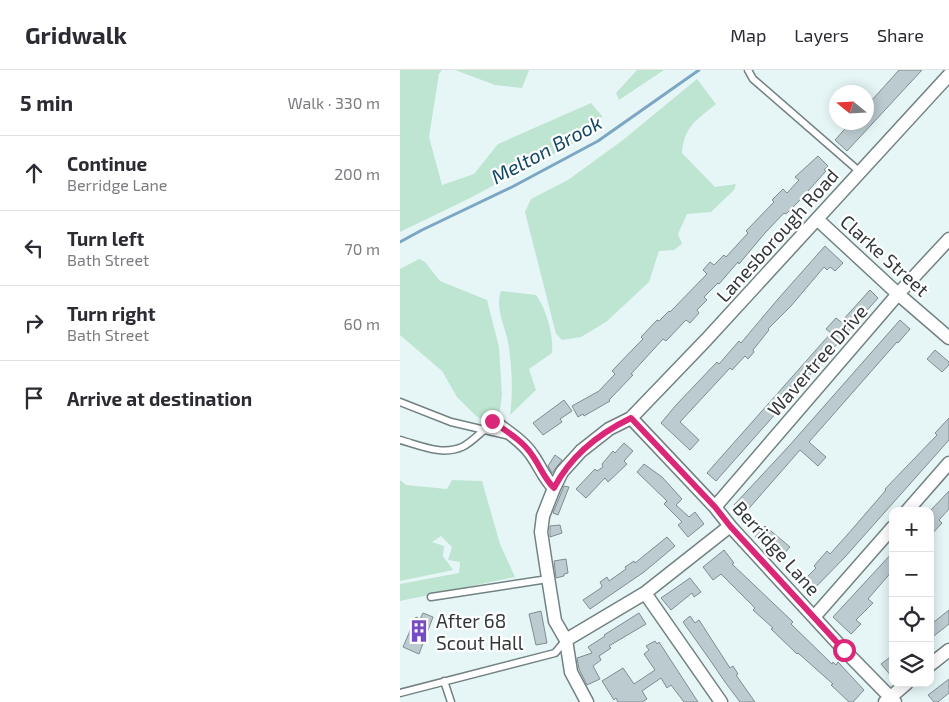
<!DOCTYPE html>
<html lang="en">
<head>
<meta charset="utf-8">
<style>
	body { margin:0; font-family:"Exo 2",sans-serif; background:#f2f2f3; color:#2b2b33 }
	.controls { position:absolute; right:15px; bottom:15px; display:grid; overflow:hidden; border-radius:10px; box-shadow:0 2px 12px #0003 }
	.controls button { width:45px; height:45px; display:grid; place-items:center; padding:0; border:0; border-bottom:1px solid #e1e1e2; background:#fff; color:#2b2b33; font:25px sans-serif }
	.compass { position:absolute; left:429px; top:15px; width:45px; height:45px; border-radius:50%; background:#fff; box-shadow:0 2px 12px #0003; rotate:288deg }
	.stop { position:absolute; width:15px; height:15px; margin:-11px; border:4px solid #db2777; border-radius:50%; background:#fff }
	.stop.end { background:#db2777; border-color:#fff; box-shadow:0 1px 5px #0008 }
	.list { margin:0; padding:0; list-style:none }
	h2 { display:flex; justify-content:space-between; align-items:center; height:65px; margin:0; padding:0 20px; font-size:21px }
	h2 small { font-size:16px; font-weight:400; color:#7c7c81 }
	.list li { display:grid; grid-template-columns:32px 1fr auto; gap:15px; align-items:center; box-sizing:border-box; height:75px; padding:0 20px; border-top:1px solid #e1e1e2 }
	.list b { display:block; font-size:19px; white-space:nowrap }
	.list p { margin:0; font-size:16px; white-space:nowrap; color:#7c7c81 }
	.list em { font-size:16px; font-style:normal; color:#7c7c81 }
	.icon { flex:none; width:28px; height:28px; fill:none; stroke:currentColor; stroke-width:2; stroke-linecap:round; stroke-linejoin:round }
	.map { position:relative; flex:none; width:549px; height:632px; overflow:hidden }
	header { display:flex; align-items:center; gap:30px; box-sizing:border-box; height:70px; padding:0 25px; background:#fff; border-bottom:1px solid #e1e1e2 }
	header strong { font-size:24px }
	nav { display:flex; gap:28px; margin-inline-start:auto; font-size:18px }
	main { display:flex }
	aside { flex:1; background:#fff }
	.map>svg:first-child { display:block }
	.green { fill:#bee5d1 }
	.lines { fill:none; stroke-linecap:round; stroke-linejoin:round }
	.stream { stroke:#7ca6c3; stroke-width:3 }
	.building { fill:#bccbd0; stroke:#7f8d92 }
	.service-casing { stroke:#728182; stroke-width:9 }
	.minor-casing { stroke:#728182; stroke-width:15 }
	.service { stroke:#fff; stroke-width:6 }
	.minor { stroke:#fff; stroke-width:12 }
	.route { stroke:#db2777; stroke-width:6 }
	.labels { text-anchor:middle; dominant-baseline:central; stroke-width:4.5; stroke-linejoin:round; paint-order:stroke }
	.street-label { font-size:19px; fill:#323839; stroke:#fff }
	.poi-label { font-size:19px; fill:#323839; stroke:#fff; text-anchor:start }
	.water-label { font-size:20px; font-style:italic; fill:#144866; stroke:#fff }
</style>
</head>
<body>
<header>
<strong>Gridwalk</strong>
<nav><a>Map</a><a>Layers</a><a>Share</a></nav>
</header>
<main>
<aside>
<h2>5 min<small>Walk · 330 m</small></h2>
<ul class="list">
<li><svg class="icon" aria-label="ahead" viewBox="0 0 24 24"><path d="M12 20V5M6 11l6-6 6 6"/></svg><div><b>Continue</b><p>Berridge Lane</p></div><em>200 m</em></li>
<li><svg class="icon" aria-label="left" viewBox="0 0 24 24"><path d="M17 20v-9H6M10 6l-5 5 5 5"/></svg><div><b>Turn left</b><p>Bath Street</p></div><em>70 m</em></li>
<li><svg class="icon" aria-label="right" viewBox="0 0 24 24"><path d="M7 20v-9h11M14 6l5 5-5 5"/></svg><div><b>Turn right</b><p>Bath Street</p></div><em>60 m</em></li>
<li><svg class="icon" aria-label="arrive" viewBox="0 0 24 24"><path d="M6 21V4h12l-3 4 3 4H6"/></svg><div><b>Arrive at destination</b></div></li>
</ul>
</aside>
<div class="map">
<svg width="549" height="632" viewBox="0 0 549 632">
	<rect width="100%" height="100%" fill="#e6f6f7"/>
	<path class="green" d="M0,0h42l-3,4 -10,63 13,48 32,-11 24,-30 93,-41 11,13 -5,15 -129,68 -68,33z
		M55,0h74l-7,18 -27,-3z
		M237,0h27l-45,30 -3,-7z
		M297,9l19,25c-19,16 -32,22 -34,49l33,34 21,-3 -2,6 -23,22 -24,2 -9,20 4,10 -8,6 -15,1 -10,31 -43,40 -25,15 -19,3 -6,-6 -31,-122 6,-13 37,-19 55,-40z
		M19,189l6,3 15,19 47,19 12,47 3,48 -3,22 -13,4 -10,-5 -19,-19 -15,-26 -42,-36v-66z
		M101,221l35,4c10,13 18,41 16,58l-23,16 7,21 -26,25c3,-22 2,-45 -1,-67 -2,-19 -15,-39 -8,-57z
		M0,410l6,5 41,4 5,-9 30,1 18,63 15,33 -115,24v-17l59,-11 1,-11 -12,-2 4,-13 -11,-11 -9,6 12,4 -1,10 10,14 -53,11z"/>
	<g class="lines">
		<path class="stream" d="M0,172l22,-12 90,-43 86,-46 101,-71"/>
	</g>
	<path class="building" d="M499,0h23l-75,81 -12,-11 16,-18h15v-19l5,-5 1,2z
		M418,86l10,10 -4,4 2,1 -27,30 -13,13 -2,-1 -19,20 -26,31 -1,-2 -19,22 -1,-1 -14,14 3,3 -10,10 2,3 -9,10 -4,-3 -20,21 -3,-2 -32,35 2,1 -24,25 1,1 -26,15 -1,-2 -5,3 -6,-11 27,-15 16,-17 -3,-3 23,-24 8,-8 -2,-2 16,-17 2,1 10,-10 1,1 37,-38 -4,-4 7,-8 4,3 10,-10 2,2 22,-24 -2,-2 28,-29 -2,-2 11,-11 4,4 12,-13 -4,-3z
		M425,176l18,17 -8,8 -5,-4 -3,3 -3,-3 -33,39 -23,23 1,1 -16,20 1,2 -6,7 -3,-3 -13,14 -2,-2 -50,54 19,18 -9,10 -29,-27 16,-19 40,-42 2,2 20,-23 2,2 37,-44z
		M470,220l8,8 -162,183 -9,-8 124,-140 -5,-4 10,-11 5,4z
		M500,250l10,9 -12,14 -1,-1 -88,100 17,15 -8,9 -18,-16 -56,64 -10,-9 55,-59z
		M535,280l14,12v3l-7,7 -15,-13z
		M164,330l8,11 -12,8 2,3 -19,13 -10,-12z
		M549,348v22l-104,117 -36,37 -9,-10 16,-16 -2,-2 13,-15 3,3 18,-20 38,-44 -1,-1 52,-54 -2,-2z
		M224,373l9,8 -9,10 3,3 -19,18 -3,-4 -19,20 -10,-9 19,-20 2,2 6,-4 -1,-3 11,-13 2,2z
		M155,385l7,5 -10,13 -4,-7z
		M244,394l18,13 20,22 -6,6 13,12 6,-5 9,12 -16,13 -10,-12 4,-3 -18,-18 3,-3 -30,-29z
		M164,416l5,1 -11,28 -5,-2z
		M549,421v18l-10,11 3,3 -12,13v-25z
		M160,455l2,8 -12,4v-11z
		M365,456l25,21 -8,9 -10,-9 -2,2 -15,-12z
		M267,467l8,9 -31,26 -54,37 -7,-9 18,-12 1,-2 -2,-4 7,-5 2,4 17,-12 -1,-2 9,-6 1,2z
		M324,480l10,13 -2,1 61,58 -2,2 41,40 1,-2 3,3 2,-3 26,28 -11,12h-4l-18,-17 2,-1 -35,-31 -1,1 -26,-25 2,-1 -20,-18 2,-2 -34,-34 -8,6 -10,-13z
		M493,482v18l-25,29 5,4 -17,17 5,4 -10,10 -18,-17z
		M166,489l2,14 -4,1v2l-8,2 -2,-17z
		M290,508l11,14 -7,5 -2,-4 -21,17 -10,-12z
		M549,540v14l-19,15v-14z
		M141,541l6,32 -11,2 -7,-31z
		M23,543l10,4 -14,37 -16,-7 13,-30 4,2z
		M239,543l7,11 -37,22 2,2 -12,8 2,4 -8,6 7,13 -13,6 -8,-16 -2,-11 15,-5 -4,-6 17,-11 -1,-1z
		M290,546l5,7 4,-3 31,48 3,-2 5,8 -2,1 19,27h-15l-15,-20 -15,-22 -27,-38z
		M255,571l2,3 2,-2 39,60h-14l-13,-17 -4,3 -6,-10 -19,13 5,8 -5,3h-24l-2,-4 -2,2 -12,-19 21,-13 11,16 21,-14 -11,-16 5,-4 -3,-4z
		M493,585v23l-12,-14z
		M549,609v14l-11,9h-4l-6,-7z"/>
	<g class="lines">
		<defs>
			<path id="service" d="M348,0l5,9 107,93
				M0,332l51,20 55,13
				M0,370c19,5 42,16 62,7 7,-3 15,-11 22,-17
				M31,527l117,-18
				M44,611l7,21
				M0,623l155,-40 10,-12"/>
			<path id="minor" d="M418,150l80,74 51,44
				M231,348l84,89 15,19 114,124 51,52
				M93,351c13,10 30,20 39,34 8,11 12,23 22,33l-11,28 -2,16 5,33 9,56 11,19 5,32 16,30
				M154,418l8,-16 19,-21 28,-22 22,-11 75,-78 243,-265
				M315,437l183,-213 51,-55
				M507,441l42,-48
				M245,523l76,109
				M414,547l79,-90
				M166,570l79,-47 85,-67
				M530,595l19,-15
				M485,632l22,-19"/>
		</defs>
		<use href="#service" class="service-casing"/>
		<use href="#minor" class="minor-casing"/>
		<use href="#service" class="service"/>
		<use href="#minor" class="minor"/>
	</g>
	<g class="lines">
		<path class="route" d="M92,351c14,10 31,20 40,34 8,11 12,23 22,33 17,-33 44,-54 77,-70l84,89 15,19 114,124"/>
	</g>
	<defs>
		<symbol id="building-bare" viewBox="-9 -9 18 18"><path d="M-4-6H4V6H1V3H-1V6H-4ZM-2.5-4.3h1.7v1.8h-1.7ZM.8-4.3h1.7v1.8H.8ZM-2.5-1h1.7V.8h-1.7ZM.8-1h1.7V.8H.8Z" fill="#754cc4" stroke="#fff" stroke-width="2.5" paint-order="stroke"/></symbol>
	</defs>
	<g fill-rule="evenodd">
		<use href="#building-bare" x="3" y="545" width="32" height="32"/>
	</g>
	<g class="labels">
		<g class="street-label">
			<text transform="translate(377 165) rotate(-48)">Lanesborough Road</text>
			<text transform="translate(485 185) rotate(42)">Clarke Street</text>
			<text transform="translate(417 290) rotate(-49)">Wavertree Drive</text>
			<text transform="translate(377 478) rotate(48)">Berridge Lane</text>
		</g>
		<g class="poi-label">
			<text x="36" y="550">After 68<tspan x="36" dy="22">Scout Hall</tspan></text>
		</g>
		<g class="water-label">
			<text transform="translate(146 79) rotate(-28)">Melton Brook</text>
		</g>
	</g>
</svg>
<div class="controls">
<button>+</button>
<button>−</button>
<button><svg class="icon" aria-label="locate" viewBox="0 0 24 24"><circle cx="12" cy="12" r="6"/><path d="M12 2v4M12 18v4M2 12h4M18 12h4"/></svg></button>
<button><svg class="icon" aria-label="layers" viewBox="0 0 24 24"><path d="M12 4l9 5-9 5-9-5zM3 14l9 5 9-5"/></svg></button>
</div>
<svg class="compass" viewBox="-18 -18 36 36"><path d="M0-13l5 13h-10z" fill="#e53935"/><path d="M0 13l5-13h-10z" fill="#7c7c81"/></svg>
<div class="stop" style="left:444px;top:580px"></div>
<div class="stop end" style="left:92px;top:351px"></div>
</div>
</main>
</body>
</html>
